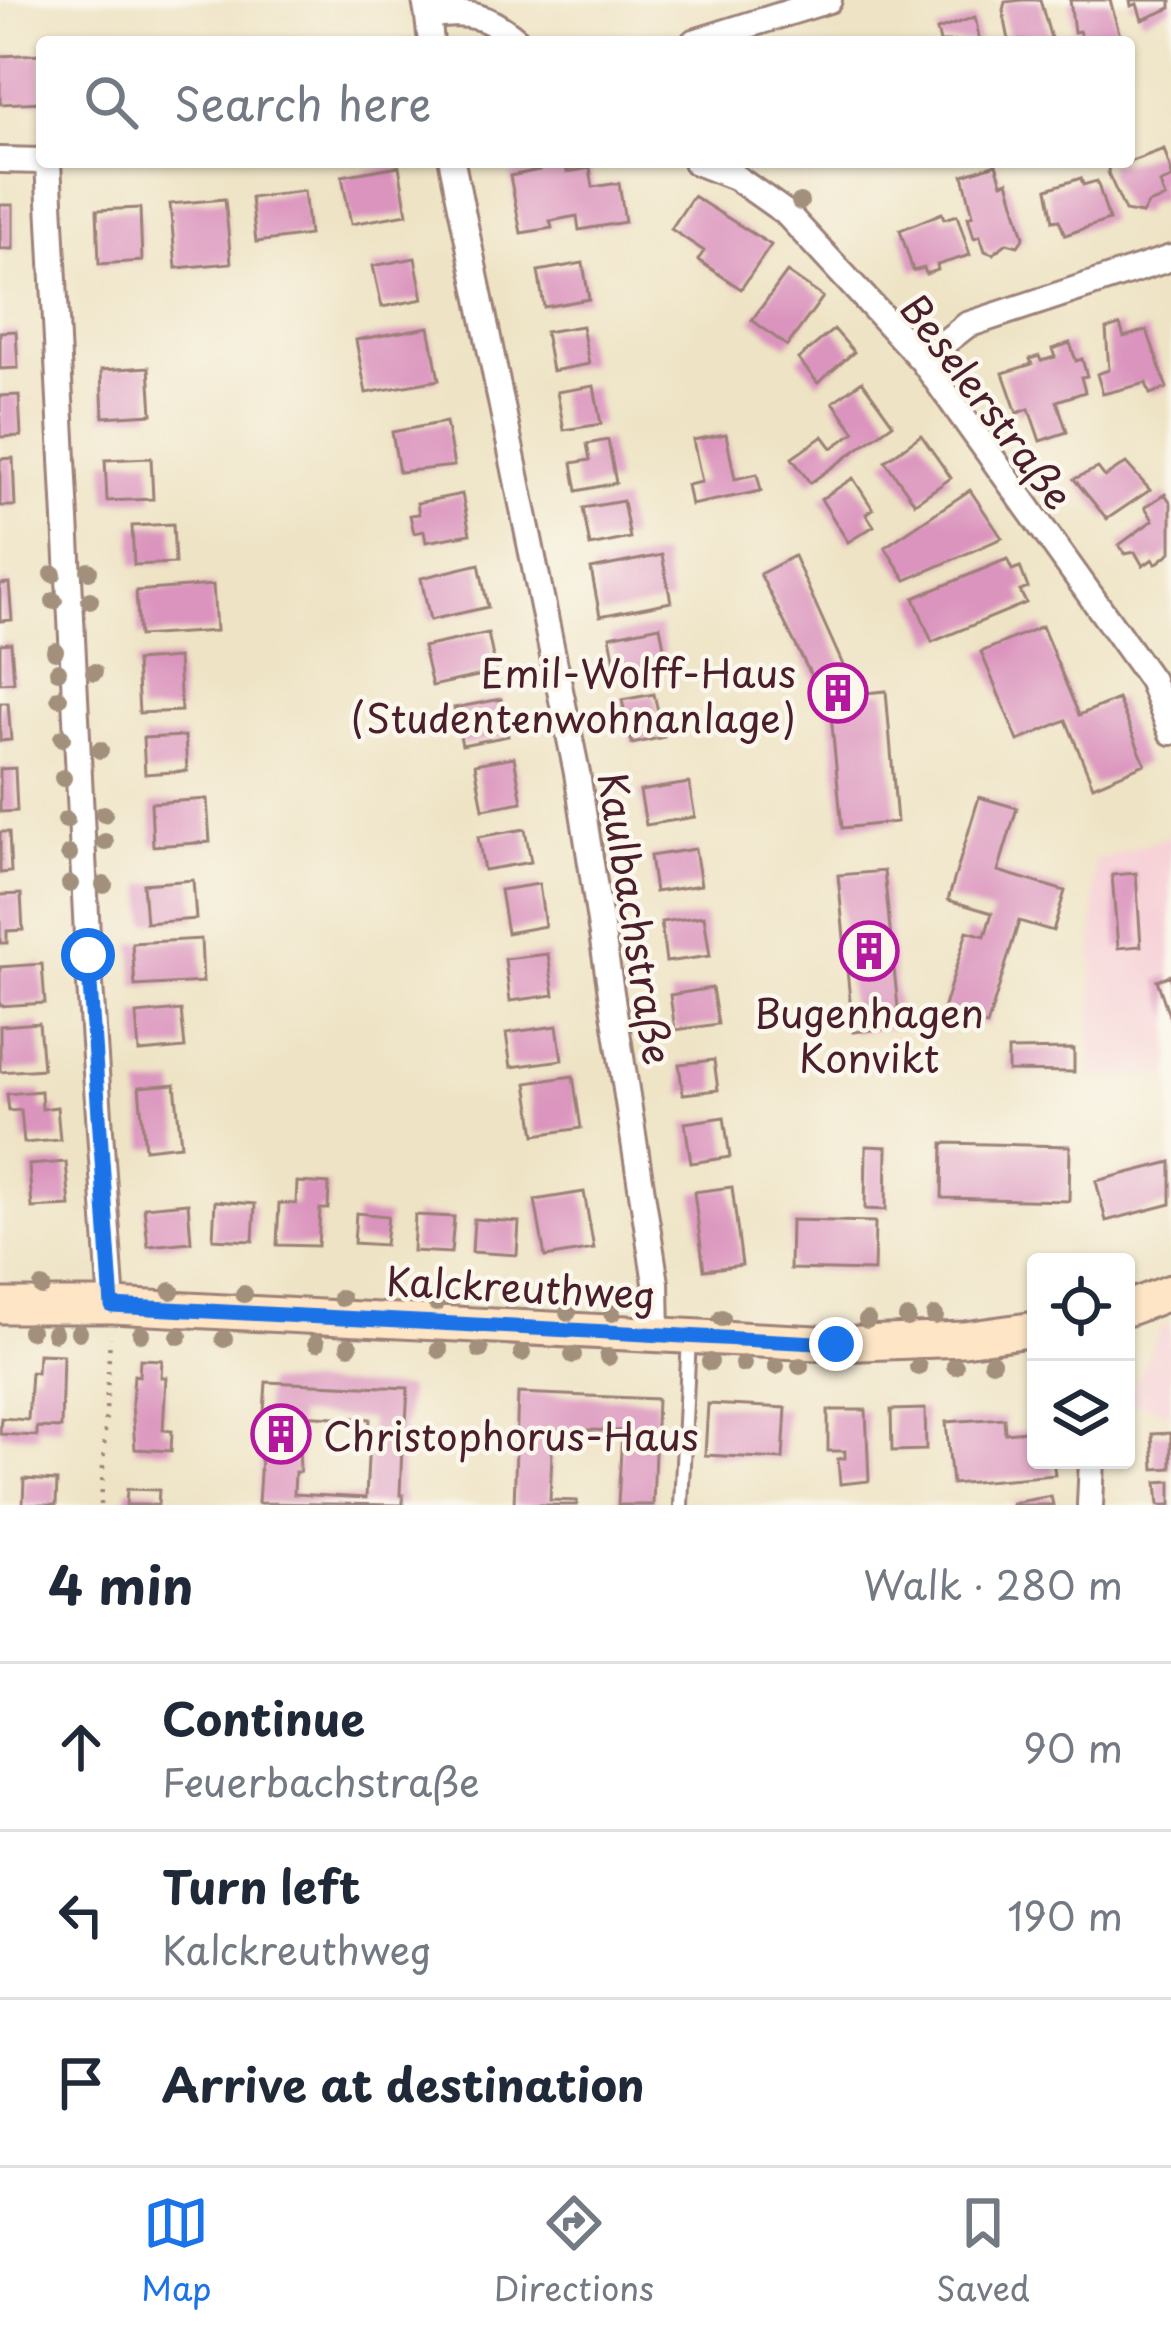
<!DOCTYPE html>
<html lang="en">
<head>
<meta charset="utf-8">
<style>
	body { margin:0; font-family:"Playpen Sans",sans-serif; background:#f2f2f3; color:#1f2937 }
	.controls { position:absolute; right:36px; bottom:36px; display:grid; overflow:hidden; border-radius:12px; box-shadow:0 3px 9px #0004 }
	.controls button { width:108px; height:108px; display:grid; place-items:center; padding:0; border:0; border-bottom:3px solid #e0e1e3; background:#fff; color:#1f2937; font:60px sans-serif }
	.stop { position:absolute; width:36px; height:36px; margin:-27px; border:9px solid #1a73e8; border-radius:50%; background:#fff }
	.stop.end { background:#1a73e8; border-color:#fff; box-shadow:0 3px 12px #0008 }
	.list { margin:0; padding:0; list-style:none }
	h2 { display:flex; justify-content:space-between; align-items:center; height:156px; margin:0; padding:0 48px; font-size:51px }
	h2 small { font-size:39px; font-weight:400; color:#747a83 }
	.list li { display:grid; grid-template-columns:78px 1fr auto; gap:36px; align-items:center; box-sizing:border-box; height:168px; padding:0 48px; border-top:3px solid #e0e1e3 }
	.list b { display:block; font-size:45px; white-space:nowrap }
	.list p { margin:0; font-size:39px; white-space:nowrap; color:#747a83 }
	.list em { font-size:39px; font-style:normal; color:#747a83 }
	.icon { flex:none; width:66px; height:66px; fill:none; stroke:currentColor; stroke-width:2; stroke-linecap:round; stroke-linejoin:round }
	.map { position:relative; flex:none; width:1171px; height:1505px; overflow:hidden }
	.search { position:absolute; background:#fff; box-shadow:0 3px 9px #0004; left:36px; right:36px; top:36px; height:132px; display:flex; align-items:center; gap:30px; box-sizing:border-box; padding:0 42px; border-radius:12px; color:#747a83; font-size:45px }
	.sheet { height:660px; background:#fff }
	nav { display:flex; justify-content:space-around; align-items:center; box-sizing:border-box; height:168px; border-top:3px solid #e0e1e3; background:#fff; font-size:33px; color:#747a83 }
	nav a { display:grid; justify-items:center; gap:6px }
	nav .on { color:#1a73e8 }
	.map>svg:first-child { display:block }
	.built { fill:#f6cfd6 }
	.building { fill:#db94be; fill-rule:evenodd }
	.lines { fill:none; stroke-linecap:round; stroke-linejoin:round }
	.lane-casing { stroke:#9c8178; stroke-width:18 }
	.street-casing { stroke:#9c8178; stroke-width:30 }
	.secondary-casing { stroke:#9c8178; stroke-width:39 }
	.path { stroke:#9c8178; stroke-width:4.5; stroke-dasharray:3 9; stroke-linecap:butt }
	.lane { stroke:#fff; stroke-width:12 }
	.street { stroke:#fff; stroke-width:24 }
	.secondary { stroke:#fde5c5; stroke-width:33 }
	.tree { fill:#a3907b }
	.route { stroke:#1a73e8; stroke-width:15 }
	.labels { text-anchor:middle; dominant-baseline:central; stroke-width:9; stroke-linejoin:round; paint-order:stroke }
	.street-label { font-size:39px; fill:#4a1f2b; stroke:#fbf7ec }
	.poi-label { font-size:39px; fill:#4a1f2b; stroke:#fbf7ec; text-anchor:end }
</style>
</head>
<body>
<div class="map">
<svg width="1171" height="1505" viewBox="0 0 1171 1505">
	<rect width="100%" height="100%" fill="#fbf7ec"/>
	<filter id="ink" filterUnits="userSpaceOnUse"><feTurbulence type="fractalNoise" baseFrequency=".00833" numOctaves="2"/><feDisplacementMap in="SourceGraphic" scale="24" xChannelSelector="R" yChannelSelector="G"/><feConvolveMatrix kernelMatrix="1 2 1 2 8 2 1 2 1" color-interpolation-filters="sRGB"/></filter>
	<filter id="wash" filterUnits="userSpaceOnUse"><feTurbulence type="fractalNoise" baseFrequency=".004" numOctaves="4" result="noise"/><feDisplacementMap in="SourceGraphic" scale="48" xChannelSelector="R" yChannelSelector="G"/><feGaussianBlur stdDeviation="2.7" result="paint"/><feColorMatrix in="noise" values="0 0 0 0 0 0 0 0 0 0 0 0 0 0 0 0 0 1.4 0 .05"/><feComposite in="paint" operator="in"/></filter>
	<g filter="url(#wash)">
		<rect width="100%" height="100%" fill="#eee3c4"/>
		<path class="built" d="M1171,836v239l-80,2 4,-216z
			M1171,1325v88l-44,-12 33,-71z"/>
		<g id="blocks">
			<path class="building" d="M1022,0h18l12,42 -43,-2 -6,-30 2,-8z
				M1070,0h40l10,36 -37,6 -4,-11 -5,1z
				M1130,0h41v8l-29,12 -5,-16 -6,2z
				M975,17l5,25h-40l-3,-12z
				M42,54v48l-42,2v-48z
				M1164,149l7,22v8l-11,4 5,15 -17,6 -6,10 -17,-3 -17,-38 1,-11h20z
				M538,162h27l2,10 23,-4 3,19 26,-4 6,39 -46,8 -2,-14 -27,5 2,7 -31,5 -11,-57 29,-6z
				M996,164l6,19 6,-2 16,56 -6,9 -11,-3 -14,11 -8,-3 -5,-15 -6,2 -6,-21 5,-2 -10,-40z
				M399,166l8,48 -56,10 -9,-48z
				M1081,178l2,7 14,-4 12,39 -44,15 -6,-15 -6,1 -6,-32z
				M304,191l5,44 -53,7 -5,-44z
				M693,196l78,49 -30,44 -43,-29 6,-9 -33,-22z
				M225,199l6,64 -55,5 -6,-64z
				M0,205h13v44h-13z
				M140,208l2,53 -43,3 -2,-54z
				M942,213l2,6 13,-4 13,40 -33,10 1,5 -12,4 -2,-6 -11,3 -13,-41z
				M415,258l8,41 -41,8 -9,-41z
				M583,263l6,36 -45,8 -6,-36z
				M787,272l36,25 -36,49 -35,-26z
				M1120,325l4,12 23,-7 20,58 -17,6 -4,-11 -43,11 -6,-20 12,-4 -3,-41z
				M582,326l7,38 -37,7 -7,-39z
				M429,327l10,53 -73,13 -10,-53z
				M834,329l20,23 -36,31 -20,-24z
				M16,331l2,37 -18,1v-37z
				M1070,343l6,18 6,-2 5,17 -6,1 4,15 -28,9 10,31 -27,9 -11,-32 -12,4 -14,-40 29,-9 -2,-5 9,-3 2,5 14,-4 -3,-8z
				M149,367l3,47 -49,3 -2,-47z
				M862,381l31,43 -83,59 -18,-25 31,-22 9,12 23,-16 -22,-30z
				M594,386l7,38 -37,6 -7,-38z
				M19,395l2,41 -21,1v-41z
				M446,422l8,44 -55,6 -7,-40z
				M726,434l9,45 22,-5 4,17 -70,14 -4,-20 15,-3 -9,-42z
				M921,435l30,43 -36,25 -30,-42z
				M608,440l8,43 -39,8 -5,-28 18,-3 -3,-16z
				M13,458l2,48h-15v-47z
				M151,458l2,41 -46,2 -2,-41z
				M1126,463l24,27 -43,29 -33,-40 24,-11 7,9z
				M853,478l20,31 -7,5 8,12 -26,16 -27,-43z
				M970,490l32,48 -96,42 -21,-33z
				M462,494l8,40 -44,8 -2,-11 -10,2 -4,-18 9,-1 -2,-11z
				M1165,494l6,9v49l-15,12 -3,-5 -10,7 -8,-14 -10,2 -6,-9 34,-25 -8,-13z
				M623,501l7,37 -40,8 -7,-38z
				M173,524l2,39 -41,2 -2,-39z
				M662,555l9,47 -71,14 -9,-47z
				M794,556l62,138 30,-3 11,131 -55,6 -11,-113 -71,-141z
				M1007,559l5,11 8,-3 8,21 -8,3 6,12 -94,39 -18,-44z
				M479,564l9,43 -58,13 -9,-42z
				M9,583l3,37 -12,1v-37z
				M213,585l3,46 -77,5 -3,-45z
				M660,626l7,37 -50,10 -7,-37z
				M1042,626l37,89 39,-16 27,65 -52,22 -27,-66 -48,21 -37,-89z
				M488,633l8,39 -64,14 -9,-39z
				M11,643l3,39 -14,1v-39z
				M178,658l3,53 -42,2 -3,-52z
				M654,694l10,43 -32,7 -10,-44z
				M501,699l7,37 -46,9 -8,-37z
				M0,703h8l3,37 -11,1z
				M185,736l2,35 -42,3 -2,-36z
				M514,757l8,45 -39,7 -8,-45z
				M15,768l2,43 -17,1v-43z
				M689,783l6,34 -49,8 -6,-34z
				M979,797l38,11 -19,63 67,20 -12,40 -34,-10 -32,105 -45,-13 25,-82 18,5 7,-23 -44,-13z
				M207,799l3,43 -57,4 -2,-43z
				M525,829l6,33 -47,8 -6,-33z
				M0,832h9l2,40 -11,1z
				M695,849l6,36 -46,7 -5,-36z
				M884,871l16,156 -47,5 -15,-157z
				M1136,873l5,73 -23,2 -6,-73z
				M193,880l3,39 -50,4 -3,-39z
				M539,884l6,42 -38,7 -7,-43z
				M21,894l2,36 -16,1v12h-7v-48z
				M704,916l6,40 -44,6 -5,-40z
				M201,939l2,43 -68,4 -3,-43z
				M548,954l6,41 -44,6 -5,-42z
				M42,964l3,39 -45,3v-39z
				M1171,975v43h-1l-13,-38z
				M712,988l6,36 -43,6 -5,-35z
				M181,1010l4,38 -46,4 -3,-38z
				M39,1023l4,46 -43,3v-46z
				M557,1026l5,34 -51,7 -5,-34z
				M1074,1049v23l-66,-1v-21z
				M714,1060l4,30 -35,4 -4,-30z
				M573,1076l8,52 -46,7 -8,-52z
				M175,1084l6,61 -36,4 -6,-62z
				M41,1091l1,18 15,-2 3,33 -36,3 -3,-33 -12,1 -2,-17z
				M724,1117l6,40 -39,6 -6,-40z
				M943,1143l127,3 -1,55 -127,-3z
				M866,1146l21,1 -1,63 -21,-1z
				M66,1162l4,44 -38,2 -3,-43z
				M1171,1162v42l-65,17 -10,-40z
				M297,1182l32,2 -1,25h-8l-2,37 -41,-1 2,-42 17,1z
				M732,1187l10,78 -38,5 -10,-78z
				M584,1192l10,57 -49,8 -10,-57z
				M215,1201l40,3 -2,37 -40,-2z
				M188,1203l3,39 -43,4 -4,-39z
				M356,1213l32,3 -3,29 -31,-2z
				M415,1215l39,2 -3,36 -38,-2z
				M474,1219l45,3 -2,33 -45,-3z
				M791,1220l84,2 -1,49 -84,-2z
				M38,1354l25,1 -2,73 -24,-1v9l-37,-2 1,-16 27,2 3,-48 6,1z
				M140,1359l22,1 -1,17h5l-3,53 9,1 -1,20 -36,-2 -3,-46 2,-28 5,1z
				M266,1382l142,6 -2,34h-3l-3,73h3v10l-145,-2zM298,1415l72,4 -4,79 -72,-4 1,-22h5z
				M518,1393l139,6 -4,106h-35l4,-74 -69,-2 -3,71 27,1v4h-63z
				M708,1404l78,4 -3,51 -78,-4z
				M925,1409l1,41 -34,1 -1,-41z
				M828,1410h38l3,71 -29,3 -2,-25 7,-1v-7h-17z
				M1004,1418l1,15 31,-3v30h17l2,15 -103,9 -6,-62z
				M1171,1433v35l-17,1 -2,-35z
				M24,1479l33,2 -1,24h-33z
				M1171,1481v24h-12l-2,-23z
				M127,1489l32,1 -1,15h-32z
				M1051,1496l2,9h-41v-2z"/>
		</g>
	</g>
	<g filter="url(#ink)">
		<use href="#blocks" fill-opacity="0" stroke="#9c8178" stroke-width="3"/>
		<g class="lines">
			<defs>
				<path id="lane" d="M681,1505l8,-167"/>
				<path id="street" d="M425,0l3,17c40,-7 60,-2 91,25
					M428,17l3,25
					M694,42l135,-42
					M0,160l42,1
					M48,162l40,793 24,351
					M452,162l125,611 79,510 1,53
					M696,162l39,15 51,36 136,147 229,320 20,52
					M922,360l45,-35 204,-67
					M1090,1505l2,-45"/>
				<path id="secondary" d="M0,1306h112l724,38 128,-5 72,-10
					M1126,1309l45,-17"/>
			</defs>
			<use href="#lane" class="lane-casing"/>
			<use href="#street" class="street-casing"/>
			<use href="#secondary" class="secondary-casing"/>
			<path class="path" d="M101,1505l9,-168"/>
			<use href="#lane" class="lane"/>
			<use href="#street" class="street"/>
			<use href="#secondary" class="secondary"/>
		</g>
		<g class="tree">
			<circle cx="800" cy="202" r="9"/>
			<circle cx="89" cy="571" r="9"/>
			<circle cx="53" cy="574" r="9"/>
			<circle cx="90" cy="600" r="9"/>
			<circle cx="54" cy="601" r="9"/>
			<circle cx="55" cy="651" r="9"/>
			<circle cx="58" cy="671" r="9"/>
			<circle cx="94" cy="672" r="9"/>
			<circle cx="59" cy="698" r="9"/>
			<circle cx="62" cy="738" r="9"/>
			<circle cx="100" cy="750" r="9"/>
			<circle cx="63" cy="778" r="9"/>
			<circle cx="104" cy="814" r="9"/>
			<circle cx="66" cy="820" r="9"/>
			<circle cx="105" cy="842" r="9"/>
			<circle cx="69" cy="854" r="9"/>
			<circle cx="70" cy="884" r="9"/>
			<circle cx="104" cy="885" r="9"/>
			<circle cx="42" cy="1287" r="9"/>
			<circle cx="171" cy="1291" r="9"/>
			<circle cx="244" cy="1294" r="9"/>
			<circle cx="341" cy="1298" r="9"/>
			<circle cx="436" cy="1303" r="9"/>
			<circle cx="568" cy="1312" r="9"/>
			<circle cx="612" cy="1313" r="9"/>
			<circle cx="935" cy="1316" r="9"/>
			<circle cx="722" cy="1318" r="9"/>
			<circle cx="907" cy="1318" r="9"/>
			<circle cx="867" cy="1320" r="9"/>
			<circle cx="30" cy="1331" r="9"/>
			<circle cx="79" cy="1332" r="9"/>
			<circle cx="54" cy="1333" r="9"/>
			<circle cx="141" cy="1334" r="9"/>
			<circle cx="179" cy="1336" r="9"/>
			<circle cx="224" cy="1339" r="9"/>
			<circle cx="316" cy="1343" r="9"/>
			<circle cx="349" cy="1346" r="9"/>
			<circle cx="439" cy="1350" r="9"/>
			<circle cx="480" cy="1350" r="9"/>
			<circle cx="522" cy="1353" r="9"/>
			<circle cx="573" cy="1355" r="9"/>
			<circle cx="608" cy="1357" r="9"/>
			<circle cx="710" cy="1362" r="9"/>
			<circle cx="992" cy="1362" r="9"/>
			<circle cx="743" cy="1364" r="9"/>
			<circle cx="776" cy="1366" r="9"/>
			<circle cx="800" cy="1366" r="9"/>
			<circle cx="955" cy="1366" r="9"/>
			<circle cx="918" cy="1367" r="9"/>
		</g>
	</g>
	<g class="lines" filter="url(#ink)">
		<path class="route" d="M88,955l24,351 724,38"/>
	</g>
	<defs>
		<symbol id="building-ring" viewBox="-11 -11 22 22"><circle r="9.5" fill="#fbf7ec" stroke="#b5179e" stroke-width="1.5"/><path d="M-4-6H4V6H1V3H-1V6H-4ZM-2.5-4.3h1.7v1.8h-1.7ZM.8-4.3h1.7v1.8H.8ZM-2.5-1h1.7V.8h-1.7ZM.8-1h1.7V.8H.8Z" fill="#b5179e"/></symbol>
	</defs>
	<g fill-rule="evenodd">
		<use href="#building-ring" x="805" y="660" width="66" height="66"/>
		<use href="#building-ring" x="836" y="918" width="66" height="66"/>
		<use href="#building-ring" x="248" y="1401" width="66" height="66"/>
	</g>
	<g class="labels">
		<g class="street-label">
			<text transform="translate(988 401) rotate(53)">Beselerstraße</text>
			<text transform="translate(637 918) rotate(81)">Kaulbachstraße</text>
			<text transform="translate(521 1286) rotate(3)">Kalckreuthweg</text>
		</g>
		<g class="poi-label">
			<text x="796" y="671">Emil-Wolff-Haus<tspan x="796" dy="45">(Studentenwohnanlage)</tspan></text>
			<text x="869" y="1011" text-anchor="middle">Bugenhagen<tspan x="869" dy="45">Konvikt</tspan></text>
			<text x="323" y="1434" text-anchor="start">Christophorus-Haus</text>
		</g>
	</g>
</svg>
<div class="controls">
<button><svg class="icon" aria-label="locate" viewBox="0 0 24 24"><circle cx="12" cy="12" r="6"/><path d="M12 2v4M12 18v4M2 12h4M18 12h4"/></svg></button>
<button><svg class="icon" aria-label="layers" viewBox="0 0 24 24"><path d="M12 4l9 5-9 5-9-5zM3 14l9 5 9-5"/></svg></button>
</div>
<div class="stop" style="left:88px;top:955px"></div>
<div class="stop end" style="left:836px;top:1344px"></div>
<div class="search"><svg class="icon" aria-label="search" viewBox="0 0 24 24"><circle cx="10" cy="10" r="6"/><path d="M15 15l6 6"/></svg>Search here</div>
</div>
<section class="sheet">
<h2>4 min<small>Walk · 280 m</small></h2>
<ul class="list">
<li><svg class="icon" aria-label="ahead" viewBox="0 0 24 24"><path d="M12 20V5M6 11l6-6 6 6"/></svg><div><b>Continue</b><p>Feuerbachstraße</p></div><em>90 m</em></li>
<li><svg class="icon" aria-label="left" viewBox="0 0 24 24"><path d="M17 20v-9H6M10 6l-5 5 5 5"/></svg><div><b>Turn left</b><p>Kalckreuthweg</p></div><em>190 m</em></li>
<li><svg class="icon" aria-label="arrive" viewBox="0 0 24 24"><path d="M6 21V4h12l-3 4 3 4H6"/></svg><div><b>Arrive at destination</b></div></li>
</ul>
</section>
<nav>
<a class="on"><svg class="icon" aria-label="map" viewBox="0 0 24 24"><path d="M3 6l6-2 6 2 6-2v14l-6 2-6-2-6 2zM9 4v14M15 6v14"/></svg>Map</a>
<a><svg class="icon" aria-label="directions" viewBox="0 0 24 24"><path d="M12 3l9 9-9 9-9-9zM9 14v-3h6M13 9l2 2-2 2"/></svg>Directions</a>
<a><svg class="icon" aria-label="saved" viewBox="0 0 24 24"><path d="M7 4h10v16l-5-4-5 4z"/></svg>Saved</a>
</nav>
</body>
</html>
